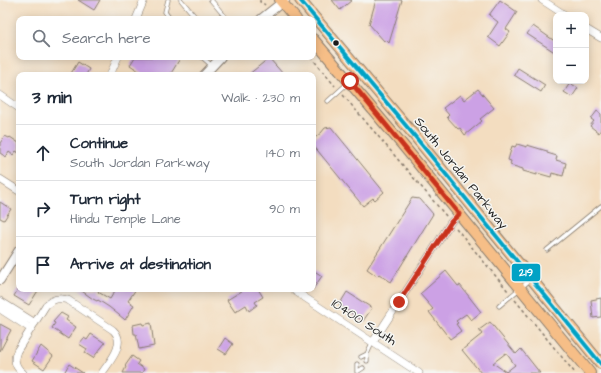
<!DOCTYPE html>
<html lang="en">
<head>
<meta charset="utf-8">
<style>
	body { margin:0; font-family:"Architects Daughter",sans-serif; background:#f2f2f3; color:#1f2937 }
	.controls { position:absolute; right:12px; top:12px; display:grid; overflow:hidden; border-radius:8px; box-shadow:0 2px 10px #0003 }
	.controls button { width:36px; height:36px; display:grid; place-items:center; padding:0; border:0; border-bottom:1px solid #e0e1e3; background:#fff; color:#1f2937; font:20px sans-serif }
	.stop { position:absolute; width:12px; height:12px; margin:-9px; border:3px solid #c8321e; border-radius:50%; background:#fff }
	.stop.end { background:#c8321e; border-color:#fff; box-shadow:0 1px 4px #0008 }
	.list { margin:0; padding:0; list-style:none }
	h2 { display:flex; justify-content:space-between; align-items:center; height:52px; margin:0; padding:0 16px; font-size:17px }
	h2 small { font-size:13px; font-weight:400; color:#747a83 }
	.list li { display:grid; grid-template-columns:26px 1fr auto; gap:12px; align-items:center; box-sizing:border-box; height:56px; padding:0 16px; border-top:1px solid #e0e1e3 }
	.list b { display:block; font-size:15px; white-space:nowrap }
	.list p { margin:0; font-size:13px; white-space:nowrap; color:#747a83 }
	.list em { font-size:13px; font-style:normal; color:#747a83 }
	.icon { flex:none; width:22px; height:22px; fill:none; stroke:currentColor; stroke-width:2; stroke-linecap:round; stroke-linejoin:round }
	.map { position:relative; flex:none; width:601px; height:373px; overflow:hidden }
	.search { position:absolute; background:#fff; box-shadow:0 2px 10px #0003; left:16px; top:16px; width:300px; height:44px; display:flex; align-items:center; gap:10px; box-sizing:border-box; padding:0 14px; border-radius:8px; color:#747a83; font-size:15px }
	.panel { position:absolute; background:#fff; box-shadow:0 2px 10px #0003; left:16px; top:72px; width:300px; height:220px; border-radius:8px }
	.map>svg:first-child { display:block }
	.building { fill:#cca1e5; fill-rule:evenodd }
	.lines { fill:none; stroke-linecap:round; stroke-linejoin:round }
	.service-casing { stroke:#887c6e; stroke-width:5 }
	.minor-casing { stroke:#887c6e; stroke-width:8 }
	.tertiary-casing { stroke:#887c6e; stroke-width:10 }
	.primary-casing { stroke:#887c6e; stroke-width:12 }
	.path { stroke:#887c6e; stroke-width:1.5; stroke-dasharray:3 3; stroke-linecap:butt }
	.service { stroke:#fff; stroke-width:3.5 }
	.minor { stroke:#fff; stroke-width:7 }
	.tertiary { stroke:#fff; stroke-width:8 }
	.primary { stroke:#f6be87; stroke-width:10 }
	.bus-1-casing { stroke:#f6f6f2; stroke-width:7 }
	.bus-1 { stroke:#01a2c5; stroke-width:4 }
	.route { stroke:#c8321e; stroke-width:5 }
	.bus-dot { fill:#1c1c1c; stroke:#f6f6f2; stroke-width:1.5 }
	.labels { text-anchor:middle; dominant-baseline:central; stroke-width:3; stroke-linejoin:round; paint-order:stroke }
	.street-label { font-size:13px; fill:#1c1c1c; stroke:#f6f6f2 }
	.line-badge { stroke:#f6f6f2; stroke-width:1.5 }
	.badge-label { font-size:11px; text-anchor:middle; font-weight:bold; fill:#fff }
</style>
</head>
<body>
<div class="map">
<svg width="601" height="373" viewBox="0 0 601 373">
	<rect width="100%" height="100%" fill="#f6f6f2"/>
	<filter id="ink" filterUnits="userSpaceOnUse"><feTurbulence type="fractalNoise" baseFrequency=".025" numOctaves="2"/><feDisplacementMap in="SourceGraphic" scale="8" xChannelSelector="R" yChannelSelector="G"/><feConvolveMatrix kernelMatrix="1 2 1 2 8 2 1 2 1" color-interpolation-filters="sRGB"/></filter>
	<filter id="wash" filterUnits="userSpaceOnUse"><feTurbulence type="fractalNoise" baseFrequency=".012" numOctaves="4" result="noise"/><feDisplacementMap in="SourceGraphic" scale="16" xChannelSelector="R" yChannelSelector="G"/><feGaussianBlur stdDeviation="0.9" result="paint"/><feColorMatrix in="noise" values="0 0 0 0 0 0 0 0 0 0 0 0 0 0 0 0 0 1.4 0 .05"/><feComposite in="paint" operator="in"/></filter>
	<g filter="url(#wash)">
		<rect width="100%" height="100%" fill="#f3ddc0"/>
		<g id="blocks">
			<path class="building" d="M78,0h22l-6,10z
				M332,0h20l-12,10z
				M376,0h26l-13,43 -3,-3 -2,1 -15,-17z
				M500,0l17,12 -11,17 4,3 -10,14 -12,-9 10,-15 -9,-7z
				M533,26l23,16v11l-29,-19z
				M135,57h46l-11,18h-25l-15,-10z
				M269,58l15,17h-36z
				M78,62l11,7 -3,6h-16z
				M518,68l27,17 -4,7 -27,-17z
				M570,83l8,5 -6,9 -8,-5z
				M478,89l16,19 -14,11 2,2 -17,14 -5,-7 -2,1 -11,-12 2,-2 -6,-7 17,-13 4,5z
				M597,111l4,3v15l-2,4 -9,-7 4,-5 -3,-2z
				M331,127l53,65 -9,8 -2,-2 -10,8 -50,-61v-6l8,-6 4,-5z
				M5,136l4,2 1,-1 9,6v10l-3,-2 -3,4 -4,-3 -3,5 -6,-4v-10z
				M517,144l10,3v-2l20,6v2l10,3 -1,4 10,3 -3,13 -11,-3 -1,4 -14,-4v2l-14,-4v-2l-13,-4 1,-4 -3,-1 4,-14 3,1z
				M412,198l8,1 13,15 -42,68 -12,-8 -2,2 -10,-7z
				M0,202l11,7 -7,11 -4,-2z
				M313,270l9,6 -9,13z
				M446,271l12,15 2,-1 21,27 -10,8 -5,-6 -10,7 2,2 -2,1 5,7 -11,8 -21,-27 4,-3 -13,-15z
				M18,289h21l-10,16 -15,-9z
				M79,289h21l-2,3 12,7 6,-10h20l-8,12 6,4 -9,15 -1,-1 -15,-12 -11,-7 -1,1 -4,-2z
				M245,289h13l5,8 -8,5 2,3 -8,6 -3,-6 -11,7 -8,-12z
				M347,292l25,16 -9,13 -24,-16z
				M601,298v19l-8,1 -2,-18z
				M61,313l7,4 -2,3 10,7 -8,12 -16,-11 3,-5 -2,-1z
				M490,322l26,32 5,-5 19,24h-59l-19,-23 20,-16 -3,-4zM506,353l9,12 -9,7 -13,-9z
				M142,323l1,2 8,-2 3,23 -15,3 -3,-15h-2l-1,-9z
				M0,324l11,6 -11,21z
				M91,334l14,9 -12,15 -8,-5 2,-4 -8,-5 5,-6 3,2z
				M225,338l8,6 -7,10 -8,-5z
				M41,346l12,10 -9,13 -12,-8z
				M132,356l7,5 -2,3 7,5 -2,4h-19l3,-6 -1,-1z
				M69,364l14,9h-19z"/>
		</g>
	</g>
	<g filter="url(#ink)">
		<use href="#blocks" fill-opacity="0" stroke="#887c6e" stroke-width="1"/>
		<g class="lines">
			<defs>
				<path id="service" d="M168,0l-3,12 5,7
					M181,0l16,19
					M211,0l16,19
					M202,57l10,9
					M328,101l21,-19
					M547,250l54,-44
					M499,306l31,-26
					M361,357l6,-3
					M367,361v-7l5,-11
					M357,364v8l6,-4"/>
				<path id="minor" d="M542,0l23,15
					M136,19l8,-19
					M586,29l15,9
					M110,75l8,-18
					M0,95l19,13
					M0,179l19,12
					M295,291l124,82
					M0,301l35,22
					M0,309l31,20
					M373,342l78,-120 8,-8
					M23,373c-8,-6 -10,-13 -6,-22l29,-46c7,-6 13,-8 22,-5l45,30c14,13 -3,31 -11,43"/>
				<path id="tertiary" d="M261,19l24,-19
					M204,75l17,-18
					M0,280l19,-30"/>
				<path id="primary" d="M280,0l16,19
					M300,0l113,134 188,230
					M313,39l88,104 189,230"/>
			</defs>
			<use href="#service" class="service-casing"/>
			<use href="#minor" class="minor-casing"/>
			<use href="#tertiary" class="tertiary-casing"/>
			<use href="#primary" class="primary-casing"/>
			<path class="path" d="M260,0v2h2l3,3
				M311,57l24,29
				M343,95l104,122
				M456,228l52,63
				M515,300l60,73"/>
			<use href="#service" class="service"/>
			<use href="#minor" class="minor"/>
			<use href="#tertiary" class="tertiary"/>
			<use href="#primary" class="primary"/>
			<defs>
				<path id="bus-1" d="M300,0l113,134 188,230"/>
			</defs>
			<use href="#bus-1" class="bus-1-casing"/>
			<use href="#bus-1" class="bus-1"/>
		</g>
	</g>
	<g class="lines" filter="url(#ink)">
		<path class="route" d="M350,81l109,133 -8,8 -52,80"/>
	</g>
	<circle class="bus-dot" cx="336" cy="43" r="3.5"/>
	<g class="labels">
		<g class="street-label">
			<text transform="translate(461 173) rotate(51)">South Jordan Parkway</text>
			<text transform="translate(364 322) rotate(33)">10400 South</text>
		</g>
	</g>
	<rect class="line-badge" x="511" y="263" width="30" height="19" rx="4" fill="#01a2c5"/>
	<g class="badge-label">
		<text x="526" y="276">219</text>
	</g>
</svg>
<div class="controls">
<button>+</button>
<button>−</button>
</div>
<div class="stop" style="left:350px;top:81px"></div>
<div class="stop end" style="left:399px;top:302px"></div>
<div class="search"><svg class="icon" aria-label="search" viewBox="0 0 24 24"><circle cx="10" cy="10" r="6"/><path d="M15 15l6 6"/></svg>Search here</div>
<section class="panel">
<h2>3 min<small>Walk · 230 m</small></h2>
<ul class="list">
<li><svg class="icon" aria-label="ahead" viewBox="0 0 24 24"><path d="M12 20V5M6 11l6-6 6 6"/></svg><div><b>Continue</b><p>South Jordan Parkway</p></div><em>140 m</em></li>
<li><svg class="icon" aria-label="right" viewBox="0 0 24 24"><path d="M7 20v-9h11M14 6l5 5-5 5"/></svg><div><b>Turn right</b><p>Hindu Temple Lane</p></div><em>90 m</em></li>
<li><svg class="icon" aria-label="arrive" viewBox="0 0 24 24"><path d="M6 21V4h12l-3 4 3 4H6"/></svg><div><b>Arrive at destination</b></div></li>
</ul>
</section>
</div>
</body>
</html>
